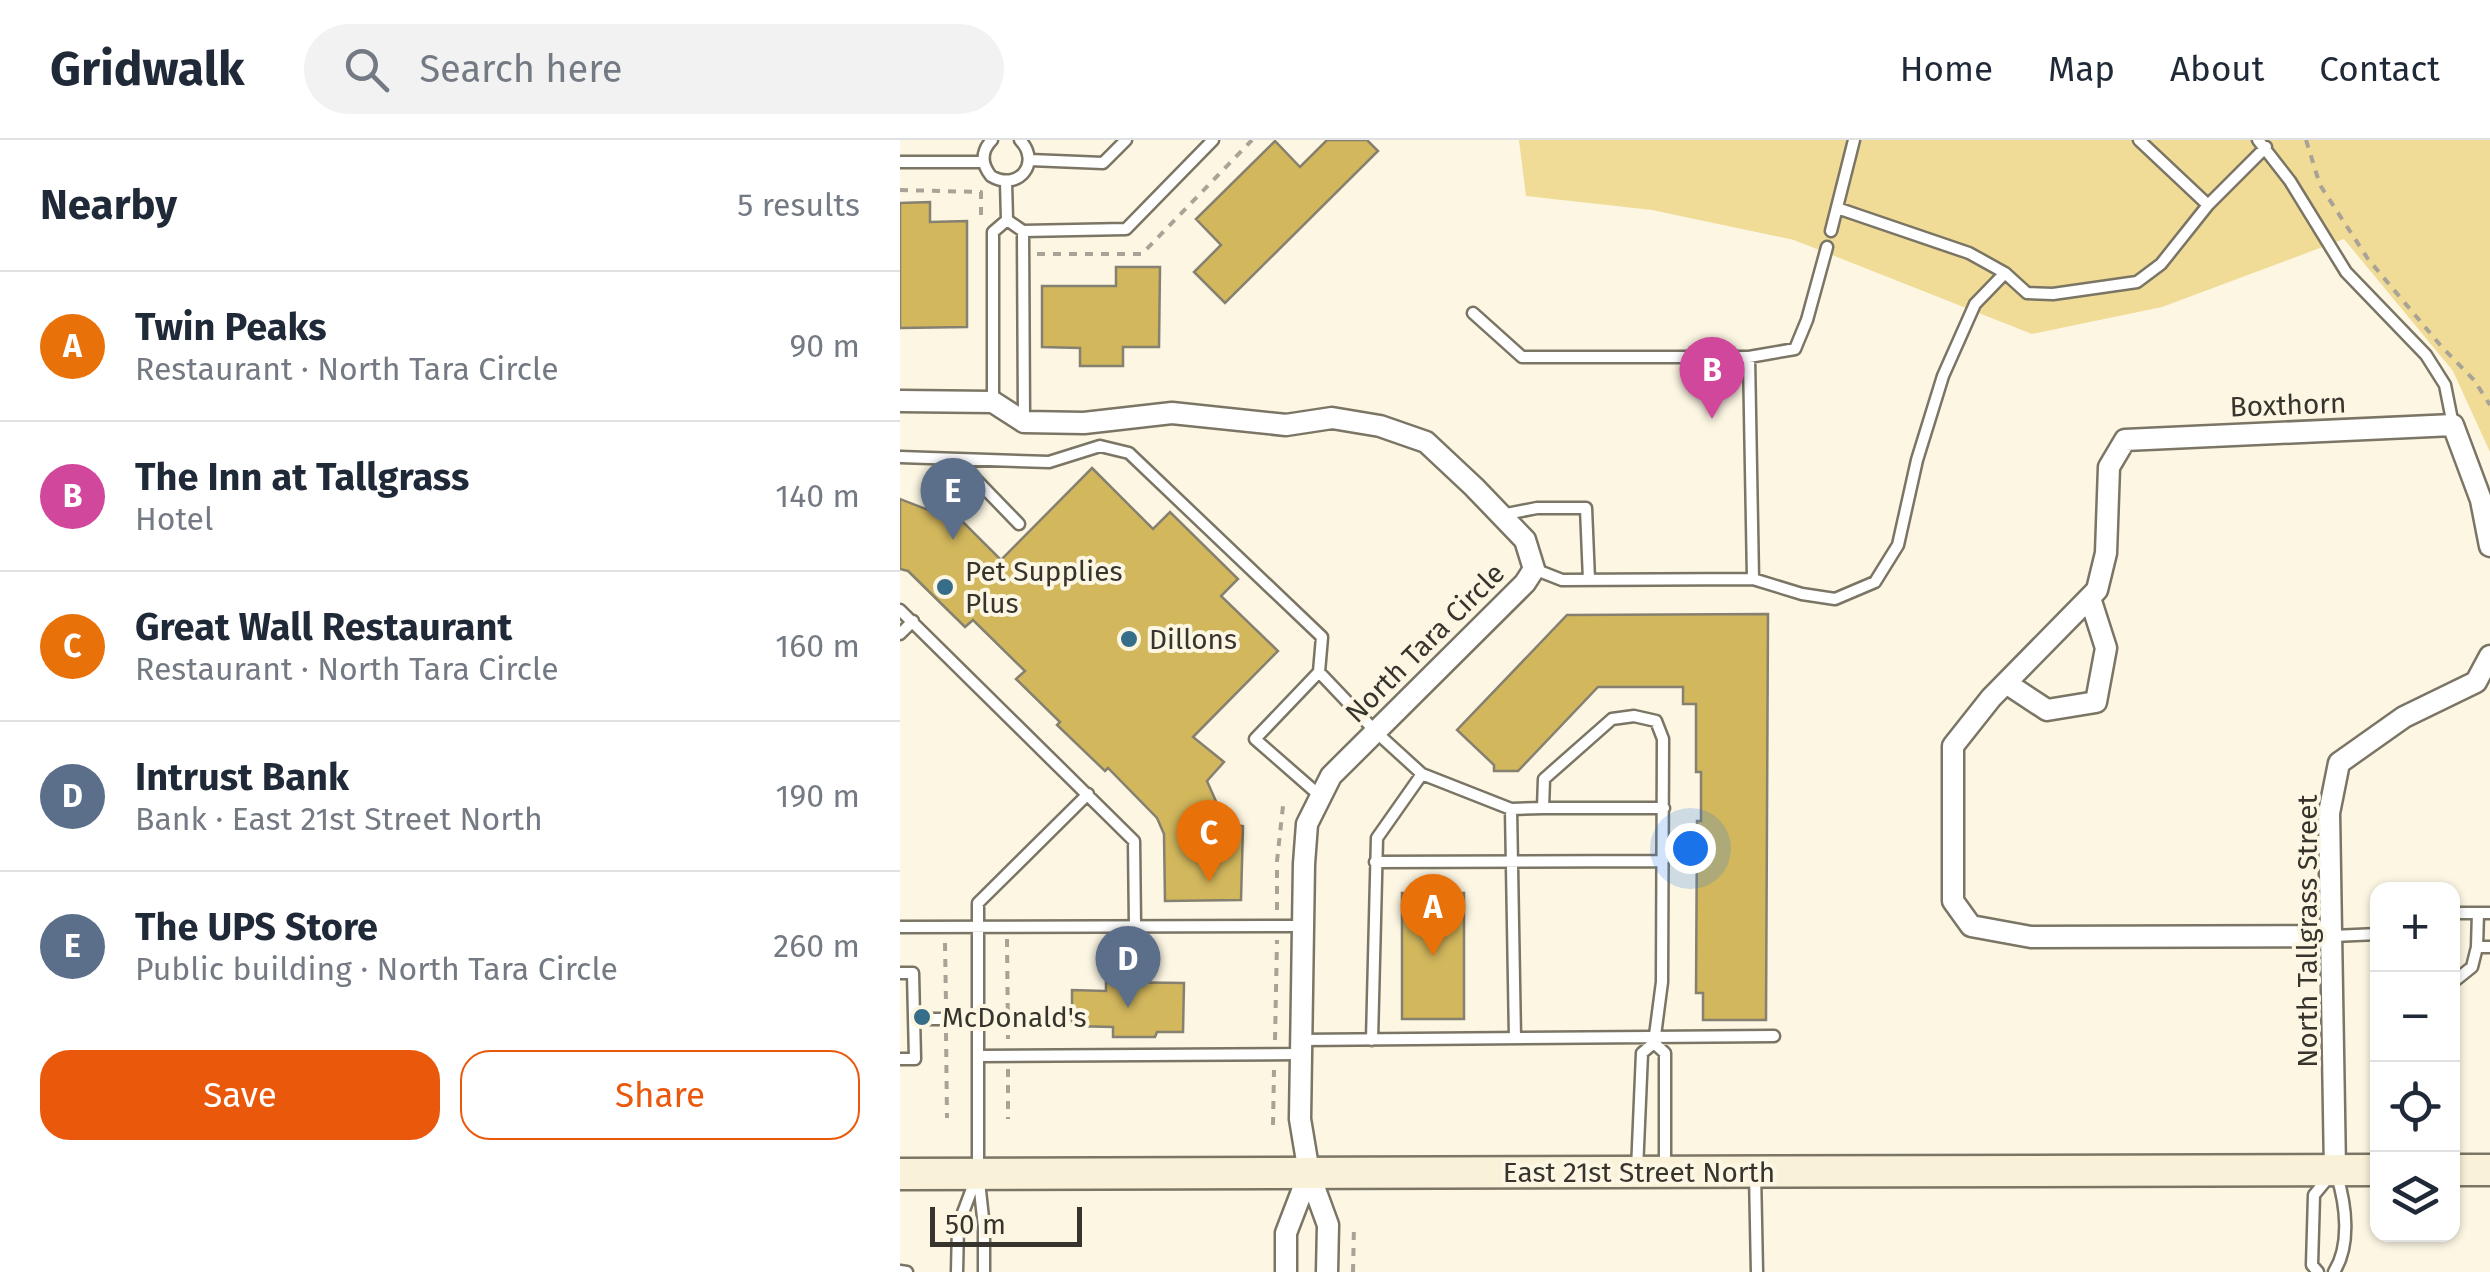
<!DOCTYPE html>
<html lang="en">
<head>
<meta charset="utf-8">
<style>
	body { margin:0; font-family:"Fira Sans",sans-serif; background:#f2f2f3; color:#1f2937 }
	.controls { position:absolute; right:30px; bottom:30px; display:grid; overflow:hidden; border-radius:20px; box-shadow:0 2px 8px #0004 }
	.controls button { width:90px; height:90px; display:grid; place-items:center; padding:0; border:0; border-bottom:2px solid #e0e1e3; background:#fff; color:#1f2937; font:50px sans-serif }
	.scale { position:absolute; left:30px; bottom:25px; width:152px; box-sizing:border-box; padding-left:10px; border:5px solid #36342d; border-top:0; font-size:28px; line-height:35px; white-space:nowrap; color:#36342d; -webkit-text-stroke:8px #fcf6e3; paint-order:stroke }
	.you { position:absolute; left:790px; top:708px; width:35px; height:35px; margin:-25px; border:8px solid #fff; border-radius:50%; background:#1a73e8; box-shadow:0 0 0 15px #1a73e833 }
	.badge { display:grid; place-items:center; width:65px; height:65px; border-radius:50%; background:#ea580c; color:#fff; font-size:32px; font-weight:700 }
	.pin { position:absolute; translate:-50% -82px; filter:drop-shadow(0 2px 5px #0008) }
	.pin::after { content:''; position:absolute; top:52px; width:35px; height:30px; background:inherit; clip-path:polygon(0 0,100% 0,50% 100%) }
	.list { margin:0; padding:0; list-style:none }
	h2 { display:flex; justify-content:space-between; align-items:center; height:130px; margin:0; padding:0 40px; font-size:42px }
	h2 small { font-size:32px; font-weight:400; color:#747a83 }
	.list li { display:grid; grid-template-columns:65px 1fr auto; gap:30px; align-items:center; box-sizing:border-box; height:150px; padding:0 40px; border-top:2px solid #e0e1e3 }
	.list b { display:block; font-size:38px; white-space:nowrap }
	.list p { margin:0; font-size:32px; white-space:nowrap; color:#747a83 }
	.list em { font-size:32px; font-style:normal; color:#747a83 }
	.actions { display:flex; gap:20px; padding:30px 40px }
	.actions a { flex:1; padding:22px 0; border:2px solid #ea580c; border-radius:30px; text-align:center; font-size:35px; color:#ea580c }
	.actions .main { background:#ea580c; color:#fff }
	.icon { flex:none; width:55px; height:55px; fill:none; stroke:currentColor; stroke-width:2; stroke-linecap:round; stroke-linejoin:round }
	.map { position:relative; flex:none; width:1590px; height:1132px; overflow:hidden }
	header { display:flex; align-items:center; gap:60px; box-sizing:border-box; height:140px; padding:0 50px; background:#fff; border-bottom:2px solid #e0e1e3 }
	header strong { font-size:48px }
	nav { display:flex; gap:55px; margin-inline-start:auto; font-size:35px }
	.search { width:700px; height:90px; background:#f2f2f3; display:flex; align-items:center; gap:25px; box-sizing:border-box; padding:0 35px; border-radius:55px; color:#747a83; font-size:38px }
	main { display:flex }
	aside { flex:1; background:#fff }
	.map>svg:first-child { display:block }
	.green { fill:#f0db97 }
	.building { fill:#d2b75d; stroke:#85806f; stroke-width:2.5 }
	.lines { fill:none; stroke-linecap:round; stroke-linejoin:round }
	.service-casing { stroke:#7a7564; stroke-width:15 }
	.minor-casing { stroke:#7a7564; stroke-width:25 }
	.secondary-casing { stroke:#7a7564; stroke-width:35 }
	.path { stroke:#a8a396; stroke-width:4; stroke-dasharray:8 8; stroke-linecap:butt }
	.service { stroke:#fff; stroke-width:10 }
	.minor { stroke:#fff; stroke-width:20 }
	.secondary { stroke:#f9f1d8; stroke-width:30 }
	.poi-dot { fill:#366d88; stroke:#fcf6e3; stroke-width:4 }
	.labels { text-anchor:middle; dominant-baseline:central; stroke-width:8; stroke-linejoin:round; paint-order:stroke }
	.street-label { font-size:28px; fill:#36342d; stroke:#fcf6e3 }
	.poi-label { font-size:28px; fill:#36342d; stroke:#fcf6e3; text-anchor:start }
</style>
</head>
<body>
<header>
<strong>Gridwalk</strong>
<div class="search"><svg class="icon" aria-label="search" viewBox="0 0 24 24"><circle cx="10" cy="10" r="6"/><path d="M15 15l6 6"/></svg>Search here</div>
<nav><a>Home</a><a>Map</a><a>About</a><a>Contact</a></nav>
</header>
<main>
<aside>
<h2>Nearby<small>5 results</small></h2>
<ul class="list">
<li><span class="badge" style="background:#e8710a">A</span><div><b>Twin Peaks</b><p>Restaurant · North Tara Circle</p></div><em>90 m</em></li>
<li><span class="badge" style="background:#d1479c">B</span><div><b>The Inn at Tallgrass</b><p>Hotel</p></div><em>140 m</em></li>
<li><span class="badge" style="background:#e8710a">C</span><div><b>Great Wall Restaurant</b><p>Restaurant · North Tara Circle</p></div><em>160 m</em></li>
<li><span class="badge" style="background:#5c6f8a">D</span><div><b>Intrust Bank</b><p>Bank · East 21st Street North</p></div><em>190 m</em></li>
<li><span class="badge" style="background:#5c6f8a">E</span><div><b>The UPS Store</b><p>Public building · North Tara Circle</p></div><em>260 m</em></li>
</ul>
<div class="actions"><a class="main">Save</a><a>Share</a></div>
</aside>
<div class="map">
<svg width="1590" height="1132" viewBox="0 0 1590 1132">
	<rect width="100%" height="100%" fill="#fcf6e3"/>
	<path class="green" d="M619,0h971v312l-37,-81 -109,-132 -182,68 -130,27 -238,-94 -142,-30 -126,-14z"/>
	<path class="building" d="M427,0h40l11,11 -153,152 -31,-31 27,-27 -25,-26 79,-78 25,26z
		M30,62v20l37,-1v106l-67,1v-125z
		M216,127h44l-1,80h-36v19h-43v-18l-38,-1v-61h74z
		M192,328l61,61 17,-17 68,67 -17,17 57,55 -85,86 31,25 -17,19 19,43 17,2 -2,74 -76,1 -1,-67 -7,-16 -49,-50 -3,3 -48,-46 3,-3 -44,-43 9,-8 -52,-51 -8,7 -57,-56 -8,-2v-70l49,19 5,-5 47,47z
		M868,474l-2,406h-63v-27h-7l1,-172h4v-49h-5v-68h-13v-17h-85l-80,84h-24v-6l-37,-35 110,-115z
		M502,753h62v126h-62z
		M206,842l78,1 -1,49h-26l-2,5h-42v-10l-41,-1v-36l34,1z"/>
	<g class="lines">
		<defs>
			<path id="service" d="M92,0c-11,11 -11,24 -1,36 27,16 51,-13 29,-36
				M1239,0l69,65
				M1358,0l32,41 56,91 80,83 19,30 8,40
				M130,20l73,3 23,-23
				M0,22h83
				M106,42l1,38
				M937,68l132,45 36,20 22,20 26,1 84,-12 24,-18 47,-59 58,-58
				M107,80l16,11 103,-2 87,-89
				M123,91l1,189
				M931,91l23,-91
				M573,173l49,44h227l46,-8 12,-29 20,-73
				M849,217l4,222
				M93,262v-170l14,-12
				M0,317l149,5 51,-16 29,7 193,184 -3,35 -64,67 64,56
				M57,320l62,64
				M601,375l36,-7h49l3,72
				M634,429l28,11 191,-1 49,15 33,5 40,-17 23,-37 19,-85 26,-84 32,-72 30,-31
				M0,470l234,231 1,85
				M0,494l13,-13
				M419,532l58,61 45,41 89,35 32,-1 1,-29 68,-60 22,-3 22,5 7,18 -1,243 -8,61 -12,10 -5,117
				M643,668h121
				M611,669l4,229
				M475,722l288,-1
				M1552,773h38
				M1578,773l-1,34h13
				M0,787l403,-1
				M1433,796l45,-2
				M0,833h13l2,86h-15
				M1552,843l20,-16 5,-20
				M14,879h64
				M401,900l473,-4
				M472,900l5,-202 45,-64
				M754,903l11,10v114
				M78,916l323,-2
				M855,1033l2,99
				M0,1131l7,1
				M57,1132l1,-46 18,-48
				M84,1132v-45l-6,-55v-269l110,-109
				M1418,1132l-6,-7 2,-70 14,-17
				M1434,1132c17,-27 12,-67 3,-96"/>
			<path id="minor" d="M0,261l93,1 31,20 60,1 88,-10 114,12 46,-7 48,8 46,16 48,45 51,53 9,29 -9,14 -194,193 -24,48 -3,40 -4,255 9,54 19,52 -1,47
				M1106,543l41,27 49,-8 10,-54 -16,-50
				M1432,796l-301,1 -60,-11 -18,-25v-155l38,-48 106,-108 9,-37 3,-86 16,-27 328,-15 28,75 9,46
				M1435,1030l-6,-357 10,-50 65,-46 72,-35 14,-26
				M386,1132v-39l23,-60"/>
			<path id="secondary" d="M1552,1030h38
				M0,1034l1478,-4"/>
		</defs>
		<use href="#service" class="service-casing"/>
		<use href="#minor" class="minor-casing"/>
		<use href="#secondary" class="secondary-casing"/>
		<path class="path" d="M1406,0l14,45 48,74 73,87 33,34 16,25
			M0,50l81,2v31
			M137,114h105l110,-114
			M377,770v-49l6,-55
			M107,799l1,100
			M45,803l1,60
			M46,893l1,85
			M375,900l2,-100
			M108,929v50
			M373,985l1,-55
			M453,1132l1,-46"/>
		<use href="#service" class="service"/>
		<use href="#minor" class="minor"/>
		<use href="#secondary" class="secondary"/>
	</g>
	<g class="poi-dot">
		<circle cx="45" cy="447" r="10"/>
		<circle cx="229" cy="499" r="10"/>
		<circle cx="22" cy="877" r="10"/>
	</g>
	<g class="labels">
		<g class="street-label">
			<text transform="translate(1388 265) rotate(-2)">Boxthorn</text>
			<text transform="translate(525 503) rotate(-45)">North Tara Circle</text>
			<text transform="translate(1407 791) rotate(-90)">North Tallgrass Street</text>
			<text x="739" y="1032">East 21st Street North</text>
		</g>
		<g class="poi-label">
			<text x="65" y="431">Pet Supplies<tspan x="65" dy="32">Plus</tspan></text>
			<text x="249" y="499">Dillons</text>
			<text x="42" y="877">McDonald's</text>
		</g>
	</g>
</svg>
<div class="controls">
<button>+</button>
<button>−</button>
<button><svg class="icon" aria-label="locate" viewBox="0 0 24 24"><circle cx="12" cy="12" r="6"/><path d="M12 2v4M12 18v4M2 12h4M18 12h4"/></svg></button>
<button><svg class="icon" aria-label="layers" viewBox="0 0 24 24"><path d="M12 4l9 5-9 5-9-5zM3 14l9 5 9-5"/></svg></button>
</div>
<div class="scale">50 m</div>
<div class="you"></div>
<div class="pin badge" style="left:533px;top:816px;background:#e8710a">A</div>
<div class="pin badge" style="left:812px;top:279px;background:#d1479c">B</div>
<div class="pin badge" style="left:309px;top:742px;background:#e8710a">C</div>
<div class="pin badge" style="left:228px;top:868px;background:#5c6f8a">D</div>
<div class="pin badge" style="left:53px;top:400px;background:#5c6f8a">E</div>
</div>
</main>
</body>
</html>
